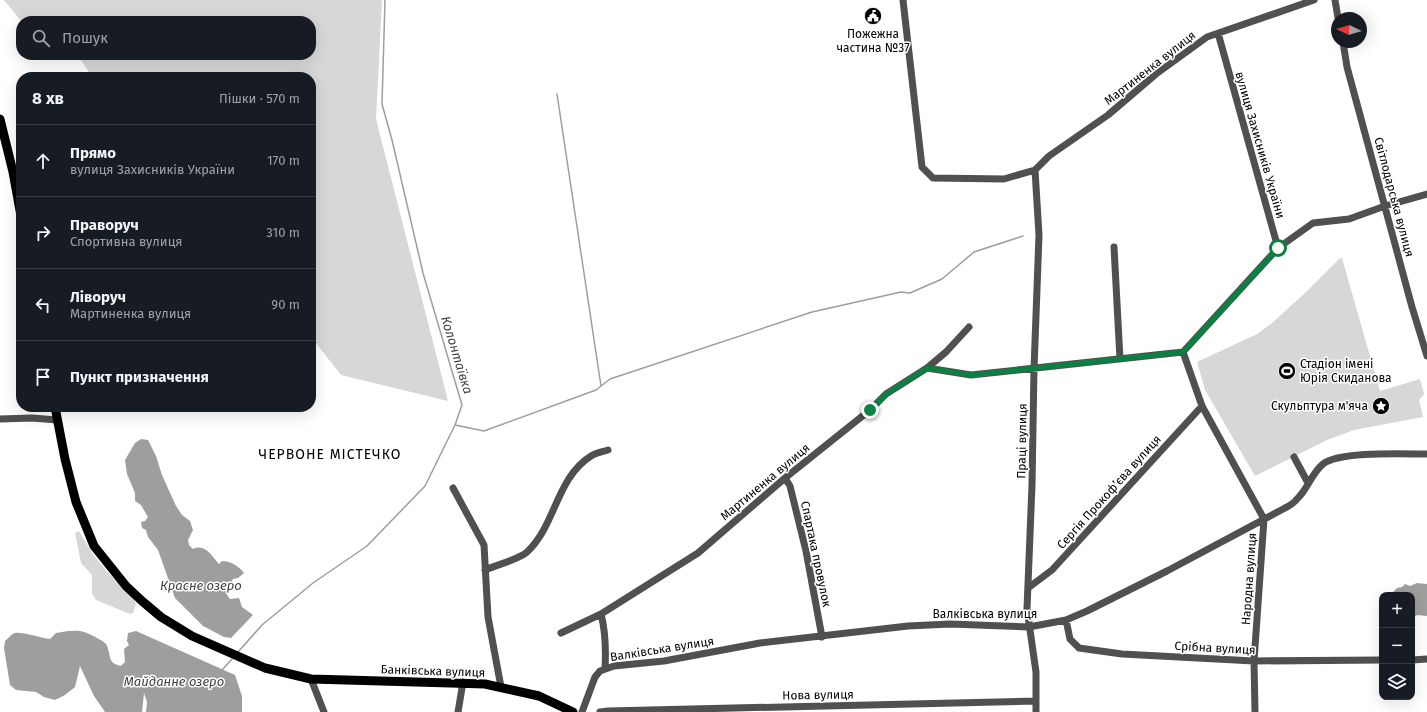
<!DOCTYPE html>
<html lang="uk">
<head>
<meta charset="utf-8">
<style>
	body { margin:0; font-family:"Fira Sans",sans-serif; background:#20242c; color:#f1f3f6 }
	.controls { position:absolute; right:12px; bottom:12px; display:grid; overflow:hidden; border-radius:8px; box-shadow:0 4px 16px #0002 }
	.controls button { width:36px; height:36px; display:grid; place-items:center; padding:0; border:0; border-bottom:1px solid #363941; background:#171b24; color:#f1f3f6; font:20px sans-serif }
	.compass { position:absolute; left:1331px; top:12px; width:36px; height:36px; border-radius:50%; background:#171b24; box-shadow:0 4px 16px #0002; rotate:274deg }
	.stop { position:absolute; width:12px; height:12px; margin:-9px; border:3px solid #0b8043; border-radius:50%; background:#fff }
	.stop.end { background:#0b8043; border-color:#fff; box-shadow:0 1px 4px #0008 }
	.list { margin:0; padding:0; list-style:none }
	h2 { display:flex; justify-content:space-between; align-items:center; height:52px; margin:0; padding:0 16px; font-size:17px }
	h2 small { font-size:13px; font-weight:400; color:#9ea1a6 }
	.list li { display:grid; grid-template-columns:26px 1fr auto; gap:12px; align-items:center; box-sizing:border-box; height:72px; padding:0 16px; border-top:1px solid #363941 }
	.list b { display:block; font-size:15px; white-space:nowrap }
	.list p { margin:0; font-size:13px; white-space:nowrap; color:#9ea1a6 }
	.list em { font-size:13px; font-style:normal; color:#9ea1a6 }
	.icon { flex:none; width:22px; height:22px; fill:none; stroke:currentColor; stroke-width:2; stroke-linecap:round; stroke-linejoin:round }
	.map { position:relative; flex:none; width:1427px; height:712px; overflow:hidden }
	.search { position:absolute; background:#171b24; box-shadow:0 4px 16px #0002; left:16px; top:16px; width:300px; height:44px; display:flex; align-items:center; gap:10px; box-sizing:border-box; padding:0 14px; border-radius:16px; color:#9ea1a6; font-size:15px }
	.panel { position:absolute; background:#171b24; box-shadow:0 4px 16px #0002; left:16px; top:72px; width:300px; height:340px; border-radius:16px }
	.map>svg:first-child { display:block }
	.green { fill:#d7d7d7 }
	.water { fill:#9e9e9e }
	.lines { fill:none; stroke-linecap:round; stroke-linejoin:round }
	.stream { stroke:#9e9e9e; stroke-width:1.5 }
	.minor { stroke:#505050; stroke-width:7 }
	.major { stroke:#000; stroke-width:9 }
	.route { stroke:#0b8043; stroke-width:5 }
	.labels { text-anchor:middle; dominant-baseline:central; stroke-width:3; stroke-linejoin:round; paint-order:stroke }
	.poi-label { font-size:12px; fill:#000; stroke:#fff }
	.street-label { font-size:12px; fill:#000; stroke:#fff }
	.water-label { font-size:13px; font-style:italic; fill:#3f3f3f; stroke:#fff }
	.quarter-label { font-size:14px; letter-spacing:1px; fill:#000; stroke:#fff }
</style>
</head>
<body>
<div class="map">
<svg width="1427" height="712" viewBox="0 0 1427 712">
	<rect width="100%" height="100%" fill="#fff"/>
	<path class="green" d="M4,0h378l-6,119 72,282 -107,-26 -30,-38v-260h-219l-14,-22h233v-34h-290z
		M1342,258l38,133 40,-12 4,15 -5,6 4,17 -69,13 -27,10 -72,36 -50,-86 -8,-28 60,-28 15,-11 33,-30 34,-34z
		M79,531l15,25 17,20 23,23 2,5 -3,9 -3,1 -34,-14 -4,-6v-19l-11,-12 -6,-30z"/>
	<path class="water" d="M141,439l7,1 8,16 6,19 14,31 6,9 8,6 3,9 -5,10 1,5 4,4c12,-6 19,7 26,15l3,-3c9,0 17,5 22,12l-6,5 -5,1 -3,6 2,4 -5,6 3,4 9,-1 3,9 11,8 -22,23 -7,-1 -21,-11 -28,-28 -17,-48 -10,-13 -2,-7 -4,-2 -1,-6 4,-1 3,-4 -7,-12 -6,-4v-8l-8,-19 -2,-14 10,-17z
		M1417,583l10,1v32l-10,-1 -1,1 -4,-1v-20h-22l7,-7 5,-1 3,-3 5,2z
		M68,631c5,0 11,-1 16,1 4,1 20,9 22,12 6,10 0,19 15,22l4,-4 -1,-13 5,-4 -2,-4 1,-8 8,-2 99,44 7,21v16h-96l1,-10 -3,-9 -2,19h-37l-11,-16 -14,-30 -5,21 -10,8 -10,5 -11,-3 -8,-5 -20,-2 -6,-5 -6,-37 1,-7c3,-2 6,-7 10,-8 5,-2 27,5 35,6l6,-6z"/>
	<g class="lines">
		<path class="stream" d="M557,94l44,292
			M455,425l29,6 112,-41 14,-11 202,-67 89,-20 9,1 32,-14 32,-27 49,-16
			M238,652l24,-27 51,-42 54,-37 58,-60 30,-61 7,-20 -39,-132 -31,-133 -10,-36 3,-104
			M222,670l11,-12"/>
		<path class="minor" d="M903,0l19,167 11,11 71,1 31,-9 14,-14 59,-41 48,-41 51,-37 107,-37
			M1335,0l3,18
			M1218,33l60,215
			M1343,42l4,25 65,240 15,49
			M1035,170l4,65 -5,134 -2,116 -5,124 9,63v40
			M1114,247l6,112
			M927,368l44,7 212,-23
			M0,419l32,-1 25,2
			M1294,457l14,26
			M785,478l5,8 16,65 16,86
			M453,488l31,57 4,72 13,70
			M485,570c11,-5 35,-11 42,-18 29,-27 29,-74 64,-96 4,-3 11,-4 17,-6
			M1028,588l24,-18 150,-164
			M601,614c5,19 5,36 4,55
			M1066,620l4,19 9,9 43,6 132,7 128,-1
			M561,633l40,-19 97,-61 87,-75 85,-68 16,-16 41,-26 19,-16 23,-25
			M1412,660l15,-1
			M311,679l13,33
			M458,712l5,-30
			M582,712l13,-35 5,-6 14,-5 50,-5 96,-18 148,-17 42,-2 79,3 37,-7 21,-9 80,-40 118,-63c4,-2 9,-5 12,-9 11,-10 14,-25 26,-35 17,-13 81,-10 104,-10
			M600,712l8,-1 428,-10
			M1255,712l-1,-51 10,-142 -62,-113 -19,-54 95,-104 35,-25 36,-4 36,-13 42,-12"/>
		<path class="major" d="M0,119l13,53 8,44
			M55,407l10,52 11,43 18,44 32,40 16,15 19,16 31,19 73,32 46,11 174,5 54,12 34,16"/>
	</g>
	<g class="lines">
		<path class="route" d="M870,410l16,-16 41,-26 44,7 212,-23 95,-104"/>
	</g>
	<defs>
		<symbol id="civic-disc" viewBox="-11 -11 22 22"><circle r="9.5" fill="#000" stroke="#fff"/><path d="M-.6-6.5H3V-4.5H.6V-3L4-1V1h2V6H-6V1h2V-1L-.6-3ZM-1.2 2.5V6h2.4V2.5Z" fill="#fff"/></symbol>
		<symbol id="stadium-disc" viewBox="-11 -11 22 22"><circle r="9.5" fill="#000" stroke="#fff"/><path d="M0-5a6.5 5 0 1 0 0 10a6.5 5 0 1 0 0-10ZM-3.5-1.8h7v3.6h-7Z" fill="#fff"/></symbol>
		<symbol id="sight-disc" viewBox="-11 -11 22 22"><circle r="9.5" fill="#000" stroke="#fff"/><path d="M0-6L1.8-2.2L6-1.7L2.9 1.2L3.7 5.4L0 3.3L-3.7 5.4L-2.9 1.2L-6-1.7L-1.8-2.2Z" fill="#fff"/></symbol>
	</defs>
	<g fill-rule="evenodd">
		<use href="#civic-disc" x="863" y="6" width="20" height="20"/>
		<use href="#stadium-disc" x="1277" y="361" width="20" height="20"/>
		<use href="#sight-disc" x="1371" y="396" width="20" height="20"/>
	</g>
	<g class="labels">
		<g class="poi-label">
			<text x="873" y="34">Пожежна<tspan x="873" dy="14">частина №37</tspan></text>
			<text x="1300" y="364" text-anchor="start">Стадiон імені<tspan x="1300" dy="14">Юрія Скиданова</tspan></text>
			<text x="1368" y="406" text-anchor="end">Скульптура м'яча</text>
		</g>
		<g class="street-label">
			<text transform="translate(1150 68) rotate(-38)">Мартиненка вулиця</text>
			<text transform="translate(1260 145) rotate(74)">вулиця Захисників України</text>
			<text transform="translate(1394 197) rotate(75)">Світлодарська вулиця</text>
			<text transform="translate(1022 441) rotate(-89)">Праці вулиця</text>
			<text transform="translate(765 482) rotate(-40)">Мартиненка вулиця</text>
			<text transform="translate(1109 492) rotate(-48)">Сергія Прокоф’єва вулиця</text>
			<text transform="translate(816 554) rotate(78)">Спартака провулок</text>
			<text transform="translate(1249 579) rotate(-86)">Народна вулиця</text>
			<text x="985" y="614">Валківська вулиця</text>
			<text transform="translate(1215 648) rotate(3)">Срібна вулиця</text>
			<text transform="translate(662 649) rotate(-9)">Валківська вулиця</text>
			<text transform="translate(433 671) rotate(2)">Банківська вулиця</text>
			<text transform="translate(818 695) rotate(-1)">Нова вулиця</text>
		</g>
		<g class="water-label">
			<text transform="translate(457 355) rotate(73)">Колонтаївка</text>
			<text x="201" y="585">Красне озеро</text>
			<text x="174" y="681">Майданне озеро</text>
		</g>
		<g class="quarter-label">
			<text x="330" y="454">ЧЕРВОНЕ МІСТЕЧКО</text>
		</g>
	</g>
</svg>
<div class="controls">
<button>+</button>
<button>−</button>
<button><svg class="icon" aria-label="layers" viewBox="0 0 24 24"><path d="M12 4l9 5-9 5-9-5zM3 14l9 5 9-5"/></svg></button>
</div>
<svg class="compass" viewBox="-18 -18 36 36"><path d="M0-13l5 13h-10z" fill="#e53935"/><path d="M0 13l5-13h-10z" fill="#9ea1a6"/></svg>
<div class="stop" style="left:1278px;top:248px"></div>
<div class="stop end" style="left:870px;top:410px"></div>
<div class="search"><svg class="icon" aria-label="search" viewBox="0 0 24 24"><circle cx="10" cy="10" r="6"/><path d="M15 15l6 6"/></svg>Пошук</div>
<section class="panel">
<h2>8 хв<small>Пішки · 570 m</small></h2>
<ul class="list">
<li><svg class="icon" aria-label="ahead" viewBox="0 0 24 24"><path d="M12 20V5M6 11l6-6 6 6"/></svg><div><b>Прямо</b><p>вулиця Захисників України</p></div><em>170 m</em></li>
<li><svg class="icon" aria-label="right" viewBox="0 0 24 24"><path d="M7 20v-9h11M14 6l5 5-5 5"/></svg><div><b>Праворуч</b><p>Спортивна вулиця</p></div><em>310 m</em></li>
<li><svg class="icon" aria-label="left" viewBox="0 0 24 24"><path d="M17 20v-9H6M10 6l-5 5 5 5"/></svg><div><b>Ліворуч</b><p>Мартиненка вулиця</p></div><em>90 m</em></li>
<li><svg class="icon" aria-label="arrive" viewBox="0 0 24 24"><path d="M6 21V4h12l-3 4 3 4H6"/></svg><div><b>Пункт призначення</b></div></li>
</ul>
</section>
</div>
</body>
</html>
